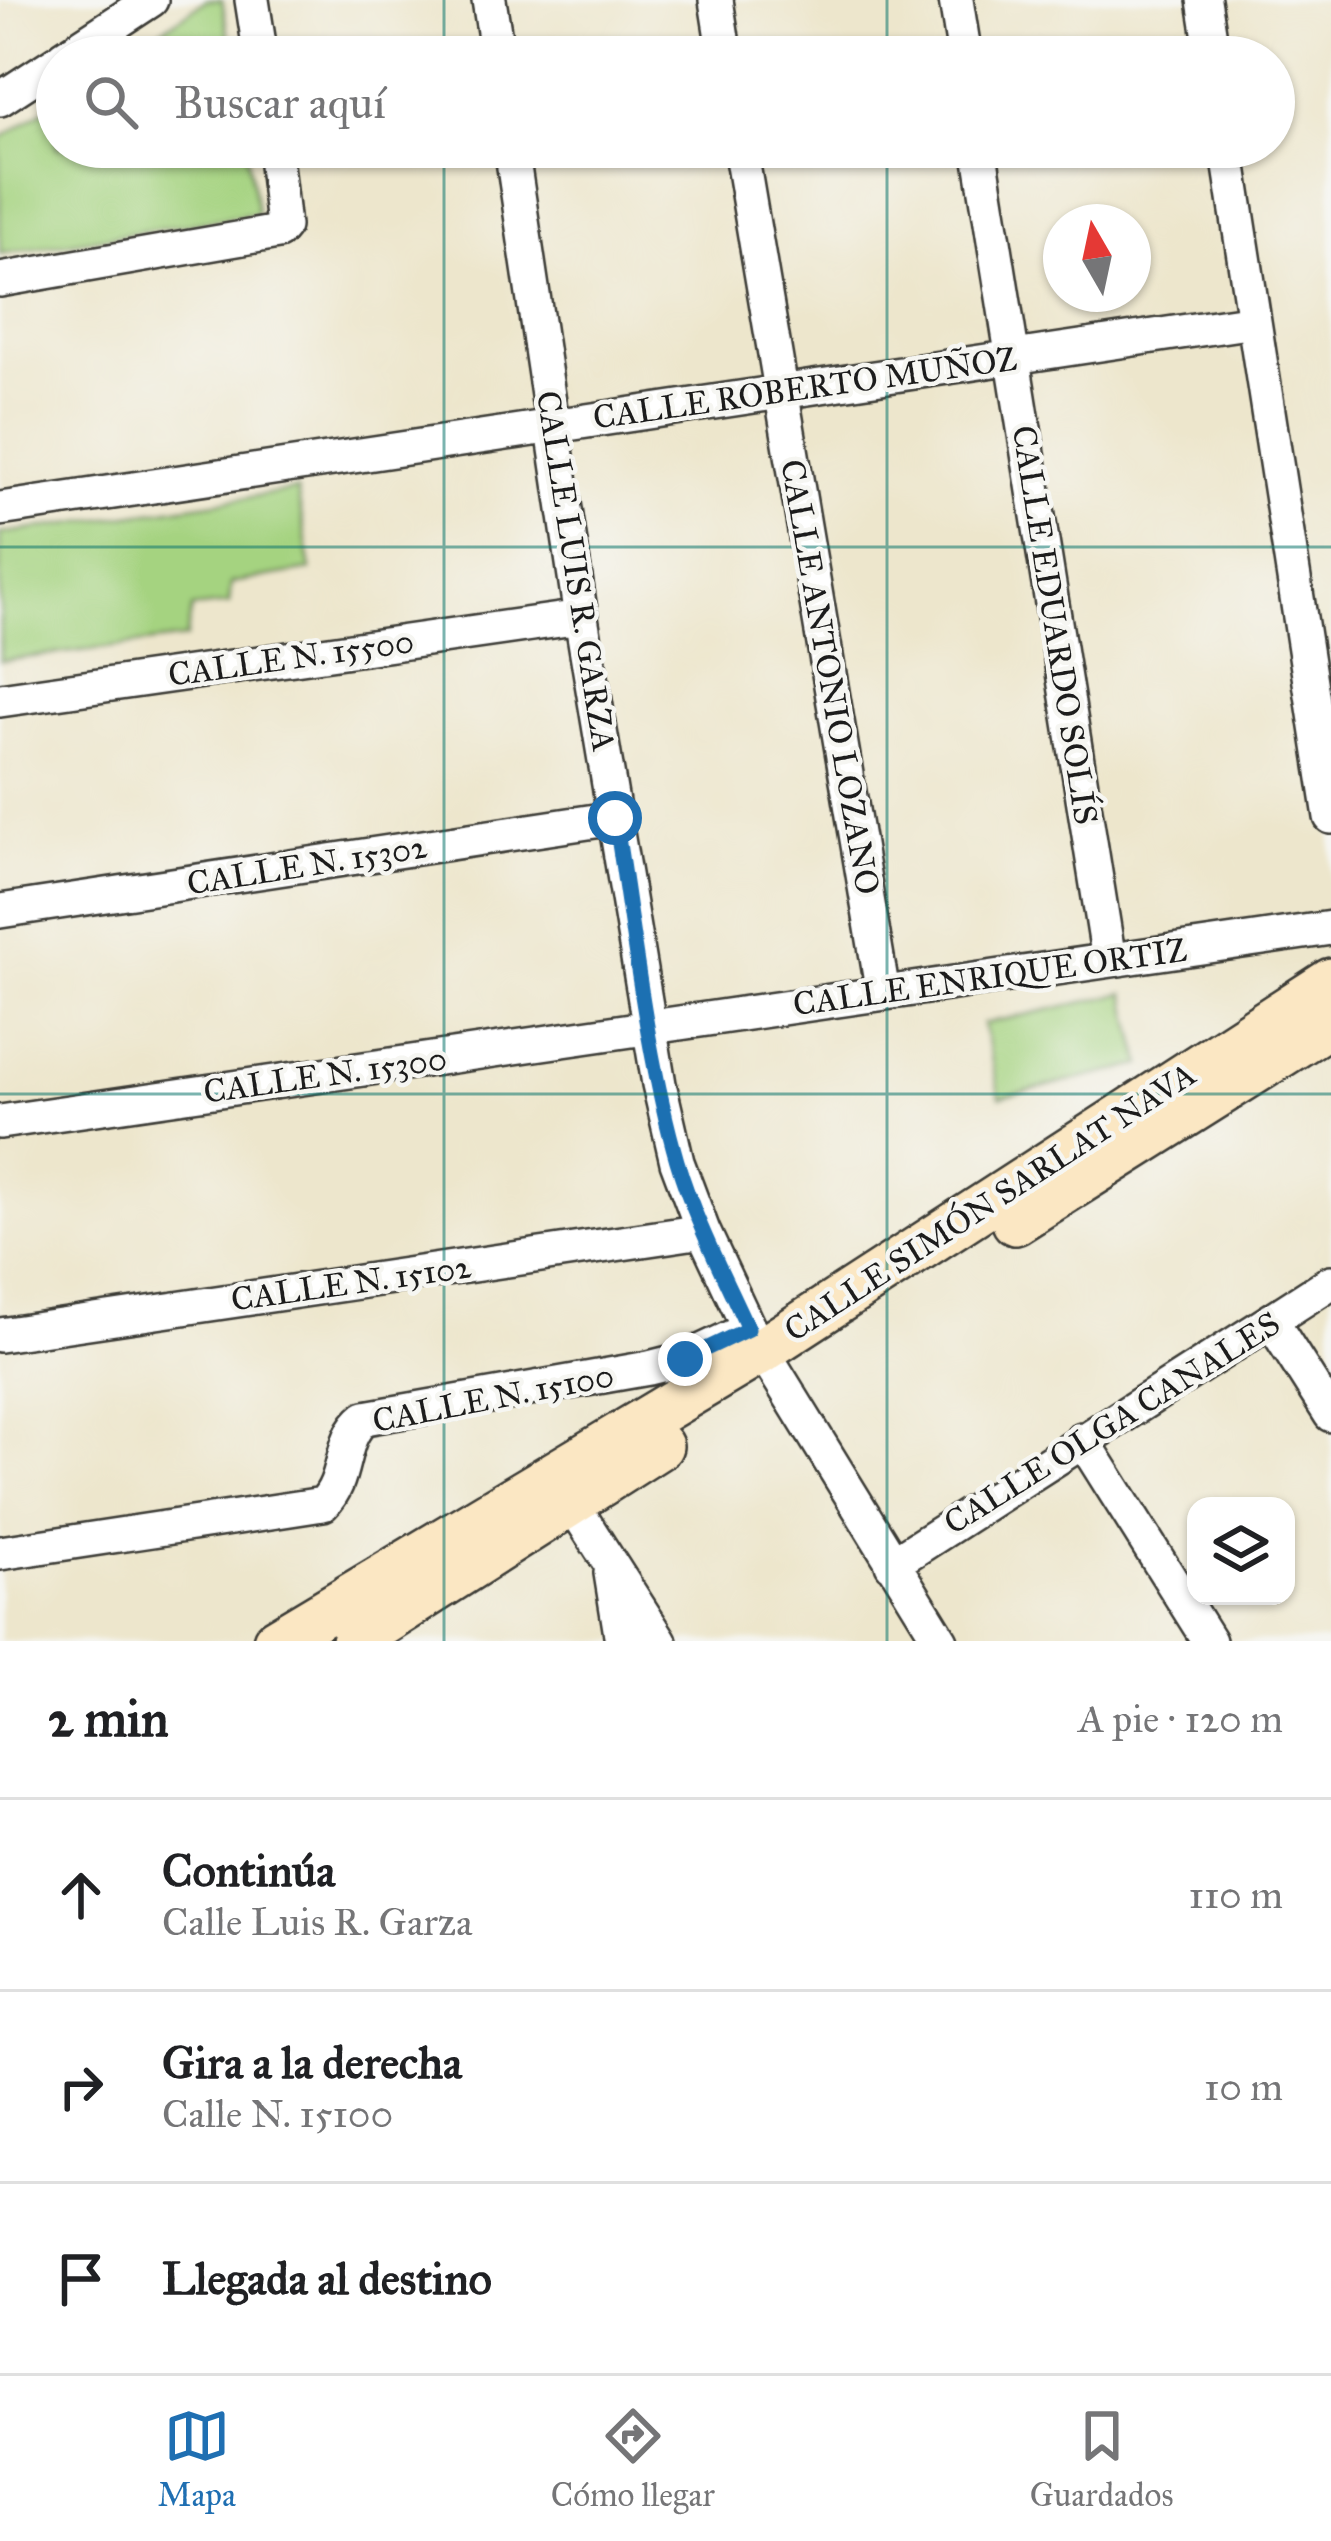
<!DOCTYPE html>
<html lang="es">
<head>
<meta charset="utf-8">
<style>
	body { margin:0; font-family:"IM FELL Great Primer",serif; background:#f6f6f6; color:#202124 }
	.controls { position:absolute; right:36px; bottom:36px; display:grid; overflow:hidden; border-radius:24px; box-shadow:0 3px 9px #0004 }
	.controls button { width:108px; height:108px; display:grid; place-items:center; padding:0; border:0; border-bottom:3px solid #e0e0e0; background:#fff; color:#202124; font:60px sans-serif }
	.compass { position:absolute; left:1043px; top:204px; width:108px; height:108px; border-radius:50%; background:#fff; box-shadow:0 3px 9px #0004; rotate:351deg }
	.stop { position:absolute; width:36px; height:36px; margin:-27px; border:9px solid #1f6fb2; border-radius:50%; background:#fff }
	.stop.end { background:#1f6fb2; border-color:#fff; box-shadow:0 3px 12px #0008 }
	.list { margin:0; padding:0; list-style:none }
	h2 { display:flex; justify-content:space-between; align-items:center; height:156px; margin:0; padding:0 48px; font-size:51px }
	h2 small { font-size:39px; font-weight:400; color:#757577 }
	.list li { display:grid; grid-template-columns:78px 1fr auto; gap:36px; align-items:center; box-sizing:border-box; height:192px; padding:0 48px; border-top:3px solid #e0e0e0 }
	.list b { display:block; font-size:45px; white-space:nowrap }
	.list p { margin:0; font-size:39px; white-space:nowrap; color:#757577 }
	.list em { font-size:39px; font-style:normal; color:#757577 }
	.icon { flex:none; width:66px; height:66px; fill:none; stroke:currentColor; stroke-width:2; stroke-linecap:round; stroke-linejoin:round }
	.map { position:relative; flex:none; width:1331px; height:1641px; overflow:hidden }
	.search { position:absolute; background:#fff; box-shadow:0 3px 9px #0004; left:36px; right:36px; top:36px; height:132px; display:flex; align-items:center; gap:30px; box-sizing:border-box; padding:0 42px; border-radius:66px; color:#757577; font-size:45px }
	.sheet { height:732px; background:#fff }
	nav { display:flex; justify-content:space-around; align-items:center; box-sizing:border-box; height:168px; border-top:3px solid #e0e0e0; background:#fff; font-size:33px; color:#757577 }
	nav a { display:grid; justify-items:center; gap:6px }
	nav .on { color:#1f6fb2 }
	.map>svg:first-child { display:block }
	.green { fill:#a5d380; stroke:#60784e; stroke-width:3 }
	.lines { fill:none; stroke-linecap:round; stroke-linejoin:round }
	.street-casing { stroke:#3b3a36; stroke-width:38 }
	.secondary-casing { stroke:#3b3a36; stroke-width:50 }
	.street { stroke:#fff; stroke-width:33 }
	.secondary { stroke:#fbe7c3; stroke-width:45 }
	.route { stroke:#1f6fb2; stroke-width:15 }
	.grid { fill:none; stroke:#0f766e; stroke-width:3; stroke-opacity:0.55 }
	.labels { text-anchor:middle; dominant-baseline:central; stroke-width:9; stroke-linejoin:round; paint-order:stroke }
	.street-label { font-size:33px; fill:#1c1c1c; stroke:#f6f6f2 }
</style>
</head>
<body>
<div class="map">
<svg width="1331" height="1641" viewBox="0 0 1331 1641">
	<rect width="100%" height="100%" fill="#f6f6f2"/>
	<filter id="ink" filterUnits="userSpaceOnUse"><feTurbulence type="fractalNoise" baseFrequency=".00833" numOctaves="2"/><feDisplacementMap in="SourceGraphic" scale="24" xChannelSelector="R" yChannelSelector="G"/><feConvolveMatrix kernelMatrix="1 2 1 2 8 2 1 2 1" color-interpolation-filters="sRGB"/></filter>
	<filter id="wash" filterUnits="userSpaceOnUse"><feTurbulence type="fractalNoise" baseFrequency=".004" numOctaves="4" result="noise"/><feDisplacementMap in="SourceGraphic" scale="48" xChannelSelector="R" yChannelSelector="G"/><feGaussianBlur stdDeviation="2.7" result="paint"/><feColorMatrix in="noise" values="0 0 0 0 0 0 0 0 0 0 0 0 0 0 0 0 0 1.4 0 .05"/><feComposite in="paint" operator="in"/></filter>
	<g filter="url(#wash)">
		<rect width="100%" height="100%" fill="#ede6cc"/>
		<path class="green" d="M206,0h16l10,57h-110z
			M57,101v46h189l11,66 -257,41v-115z
			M297,490l14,80 -80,13 -2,21 -37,4 -6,30 -186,23v-127z
			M1125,993l17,72 -142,32 -17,-73z"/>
	</g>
	<g filter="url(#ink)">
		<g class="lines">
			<defs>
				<path id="street" d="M252,0l9,57
					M489,0l9,57
					M716,0l9,57
					M956,0l9,57
					M1204,0l9,57
					M64,57l87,-57
					M0,99l57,-37
					M511,147l70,470 78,467 18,78 26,69 46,98 192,312
					M740,147l143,846
					M979,147l130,813
					M1227,147l104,670
					M0,280l278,-48 5,-6 -9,-79
					M0,509l1254,-188
					M0,700l581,-83
					M0,911l615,-93
					M0,1122l1331,-194
					M1272,1322l59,93
					M0,1335l703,-104
					M1082,1439l127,202
					M571,1502l89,139
					M0,1553l323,-49c26,-25 15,-65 42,-86l284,-50 36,-9 64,-30
					M892,1564l439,-282
					M611,1573l11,68"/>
				<path id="secondary" d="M1015,1222l316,-199
					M276,1641l485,-290 570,-370
					M354,1641l306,-195"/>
			</defs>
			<use href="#street" class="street-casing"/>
			<use href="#secondary" class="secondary-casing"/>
			<use href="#street" class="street"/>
			<use href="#secondary" class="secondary"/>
		</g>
	</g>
	<g class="lines" filter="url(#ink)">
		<path class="route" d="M615,818c18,110 31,236 62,343 17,58 46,113 71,168l-63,30"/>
	</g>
	<path class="grid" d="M444,0v57M887,0v57M444,147v1494M887,147v1494M0,547h1331M0,1094h1331"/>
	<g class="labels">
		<g class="street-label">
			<text transform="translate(805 388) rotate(-8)">CALLE ROBERTO MUÑOZ</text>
			<text transform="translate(576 571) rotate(81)">CALLE LUIS R. GARZA</text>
			<text transform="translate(1055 625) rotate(81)">CALLE EDUARDO SOLÍS</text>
			<text transform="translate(291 658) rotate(-8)">CALLE N. 15500</text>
			<text transform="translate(830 677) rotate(80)">CALLE ANTONIO LOZANO</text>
			<text transform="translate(307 865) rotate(-9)">CALLE N. 15302</text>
			<text transform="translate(990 977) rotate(-8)">CALLE ENRIQUE ORTIZ</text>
			<text transform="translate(325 1075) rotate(-8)">CALLE N. 15300</text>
			<text transform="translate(990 1202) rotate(-33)">CALLE SIMÓN SARLAT NAVA</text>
			<text transform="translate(351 1283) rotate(-8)">CALLE N. 15102</text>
			<text transform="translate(493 1398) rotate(-11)">CALLE N. 15100</text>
			<text transform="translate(1112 1423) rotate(-32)">CALLE OLGA CANALES</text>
		</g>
	</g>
</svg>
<div class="controls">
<button><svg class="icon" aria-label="layers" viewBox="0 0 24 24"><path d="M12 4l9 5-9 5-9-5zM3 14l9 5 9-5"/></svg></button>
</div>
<svg class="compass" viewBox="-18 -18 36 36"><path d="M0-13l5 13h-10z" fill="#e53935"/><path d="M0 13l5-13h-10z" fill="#757577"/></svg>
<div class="stop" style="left:615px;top:818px"></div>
<div class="stop end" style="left:685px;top:1359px"></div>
<div class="search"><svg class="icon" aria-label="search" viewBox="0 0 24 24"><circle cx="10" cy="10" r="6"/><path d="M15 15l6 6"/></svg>Buscar aquí</div>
</div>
<section class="sheet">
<h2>2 min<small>A pie · 120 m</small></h2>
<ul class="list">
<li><svg class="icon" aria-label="ahead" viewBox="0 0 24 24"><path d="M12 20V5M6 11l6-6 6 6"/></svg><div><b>Continúa</b><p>Calle Luis R. Garza</p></div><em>110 m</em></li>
<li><svg class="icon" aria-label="right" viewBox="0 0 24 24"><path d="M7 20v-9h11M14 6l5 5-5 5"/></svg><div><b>Gira a la derecha</b><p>Calle N. 15100</p></div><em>10 m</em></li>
<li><svg class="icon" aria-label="arrive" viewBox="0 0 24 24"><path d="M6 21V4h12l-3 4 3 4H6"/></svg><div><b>Llegada al destino</b></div></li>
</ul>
</section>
<nav>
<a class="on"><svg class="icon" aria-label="map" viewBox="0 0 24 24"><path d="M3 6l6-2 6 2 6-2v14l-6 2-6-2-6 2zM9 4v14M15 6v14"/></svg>Mapa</a>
<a><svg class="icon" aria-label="directions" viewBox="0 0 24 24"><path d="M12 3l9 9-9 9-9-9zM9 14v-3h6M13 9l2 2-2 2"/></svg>Cómo llegar</a>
<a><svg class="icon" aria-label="saved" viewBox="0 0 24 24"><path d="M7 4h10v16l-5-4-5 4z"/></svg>Guardados</a>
</nav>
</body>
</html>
